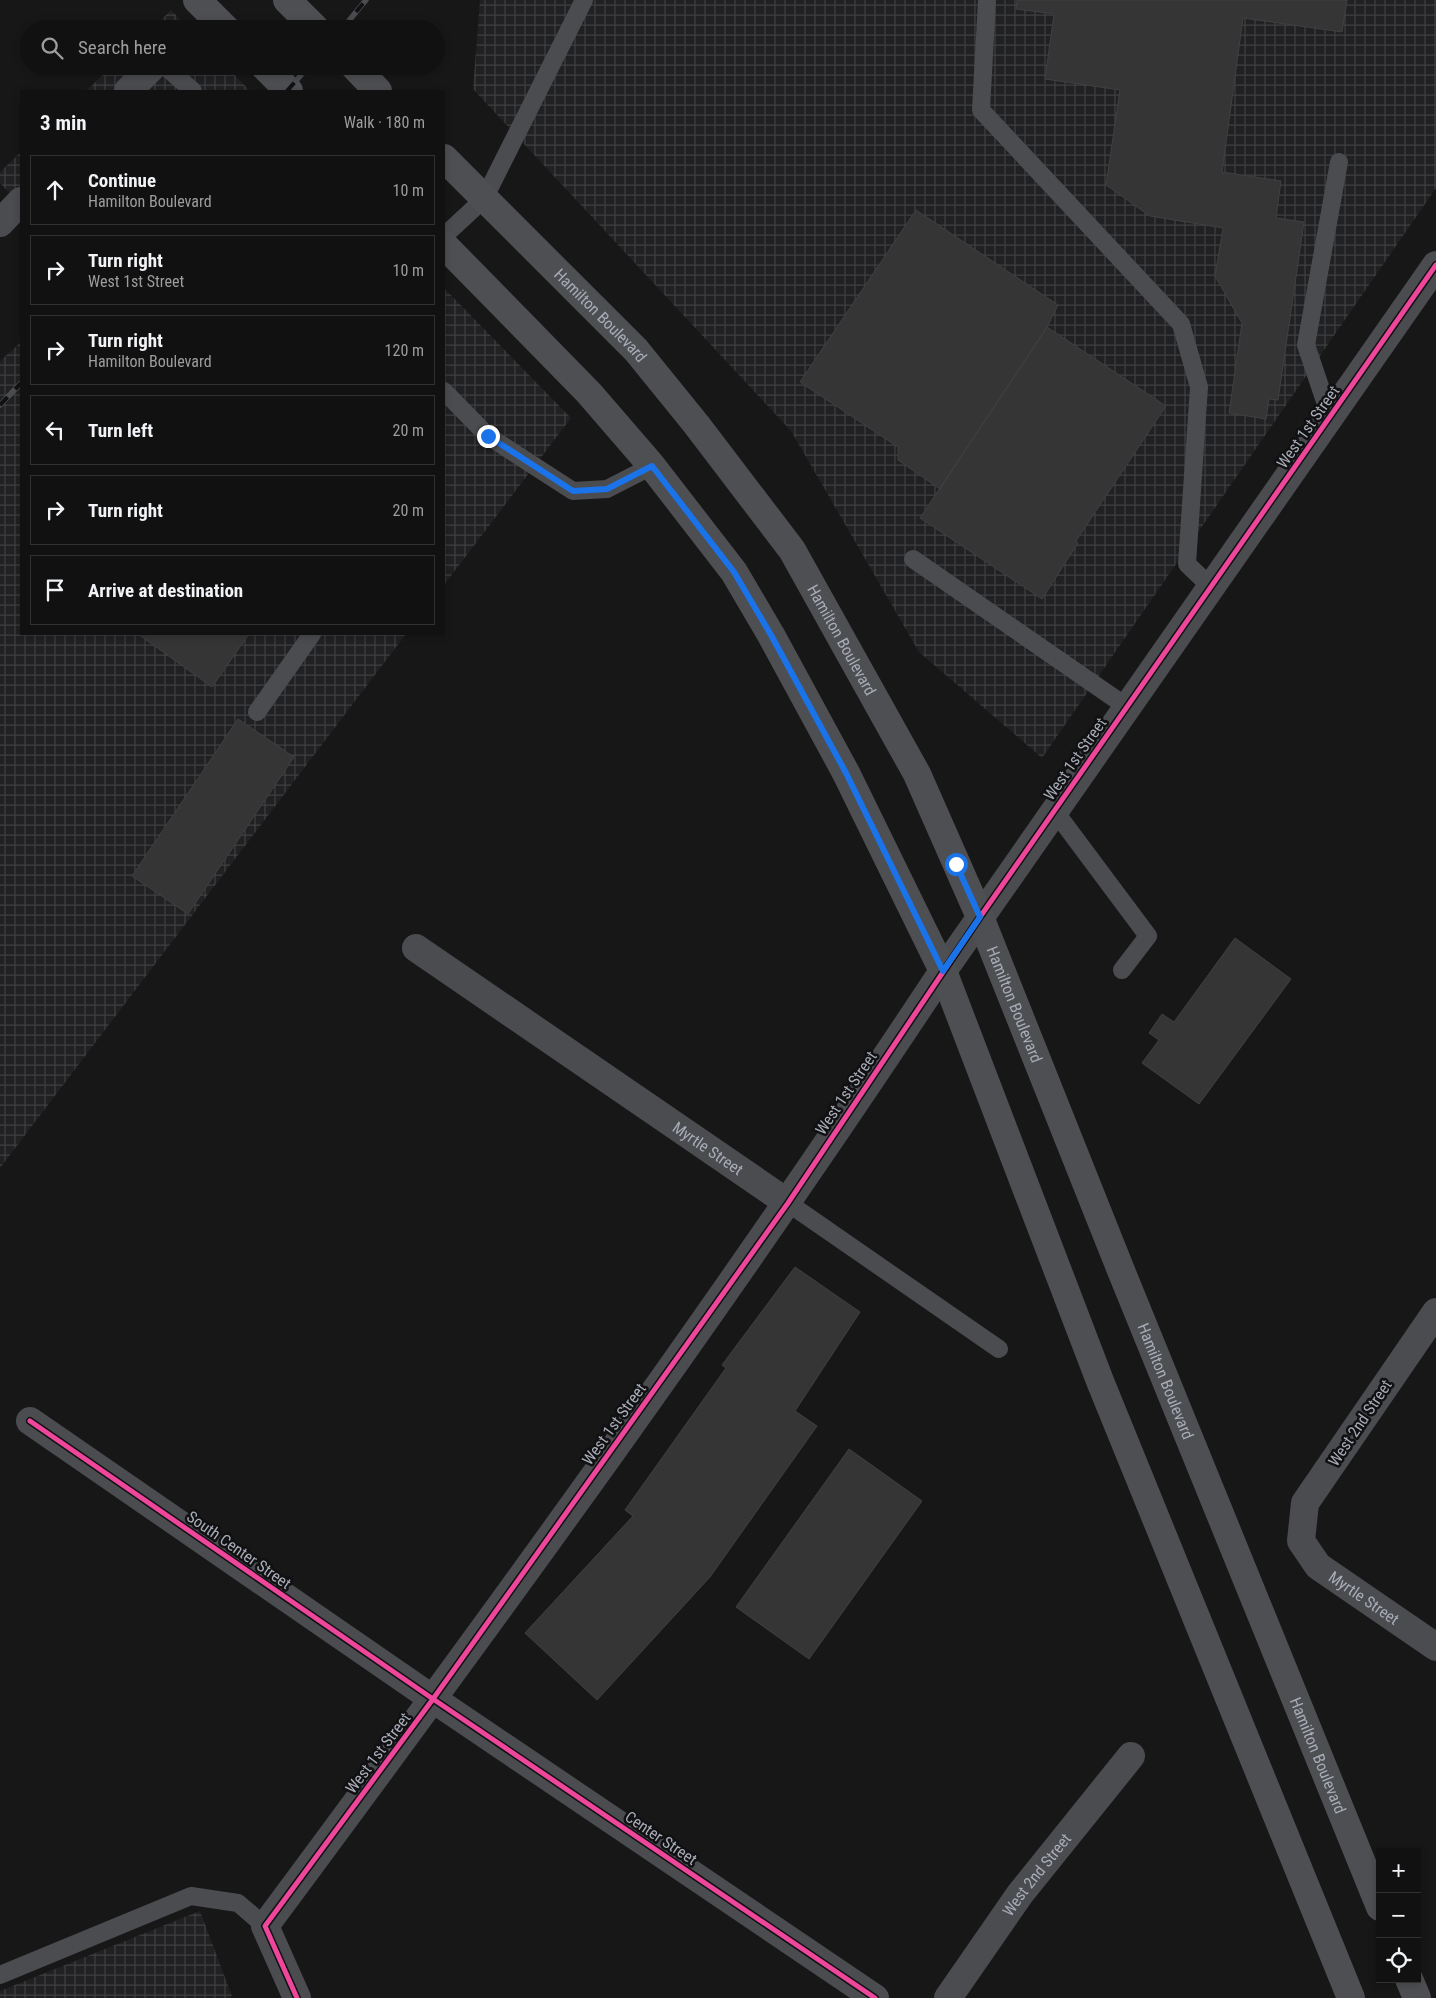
<!DOCTYPE html>
<html lang="en">
<head>
<meta charset="utf-8">
<style>
	body { margin:0; font-family:"Roboto Condensed",sans-serif; background:#1a1a1a; color:#f1f3f6 }
	.controls { position:absolute; right:15px; bottom:15px; display:grid; overflow:hidden; border-radius:0px; box-shadow:0 2px 8px #0003 }
	.controls button { width:45px; height:45px; display:grid; place-items:center; padding:0; border:0; border-bottom:1px solid #303131; background:#111; color:#f1f3f6; font:25px sans-serif }
	.stop { position:absolute; width:15px; height:15px; margin:-11px; border:4px solid #1a73e8; border-radius:50%; background:#fff }
	.stop.end { background:#1a73e8; border-color:#fff; box-shadow:0 1px 5px #0008 }
	.list { margin:0; padding:0; list-style:none }
	h2 { display:flex; justify-content:space-between; align-items:center; height:65px; margin:0; padding:0 20px; font-size:21px }
	h2 small { font-size:16px; font-weight:400; color:#9c9d9f }
	.list li { display:grid; grid-template-columns:32px 1fr auto; gap:15px; align-items:center; box-sizing:border-box; height:70px; margin:0 10px 10px; padding:0 10px; border:1px solid #303131; border-radius:0px }
	.list b { display:block; font-size:19px; white-space:nowrap }
	.list p { margin:0; font-size:16px; white-space:nowrap; color:#9c9d9f }
	.list em { font-size:16px; font-style:normal; color:#9c9d9f }
	.icon { flex:none; width:28px; height:28px; fill:none; stroke:currentColor; stroke-width:2; stroke-linecap:round; stroke-linejoin:round }
	.map { position:relative; flex:none; width:1436px; height:1998px; overflow:hidden }
	.search { position:absolute; background:#111; box-shadow:0 2px 8px #0003; left:20px; top:20px; width:425px; height:55px; display:flex; align-items:center; gap:12px; box-sizing:border-box; padding:0 18px; border-radius:28px; color:#9c9d9f; font-size:19px }
	.panel { position:absolute; background:#111; box-shadow:0 2px 8px #0003; left:20px; top:90px; width:425px; height:545px; border-radius:0px }
	.map>svg:first-child { display:block }
	.industrial { fill:url(#industrial-grid) }
	.building { fill:#353536; stroke:#3f4043 }
	.lines { fill:none; stroke-linecap:round; stroke-linejoin:round }
	.service { stroke:#4b4c50; stroke-width:18 }
	.minor { stroke:#4b4c50; stroke-width:28 }
	.tertiary { stroke:#4b4c50; stroke-width:28 }
	.primary { stroke:#4d4f52; stroke-width:28 }
	.rail-casing { stroke:#4b4c4f; stroke-width:5.5 }
	.rail { stroke:#111113; stroke-width:4; stroke-dasharray:11; stroke-linecap:butt }
	.cycleway-casing { stroke:#111113; stroke-width:8 }
	.cycleway { stroke:#ed469a; stroke-width:5 }
	.route { stroke:#1a73e8; stroke-width:6 }
	.labels { text-anchor:middle; dominant-baseline:central; stroke-width:5; stroke-linejoin:round; paint-order:stroke }
	.street-label { font-size:16px; fill:#a8adb8; stroke:#111113 }
</style>
</head>
<body>
<div class="map">
<svg width="1436" height="1998" viewBox="0 0 1436 1998">
	<defs>
		<pattern id="industrial-grid" width="8" height="8" patternUnits="userSpaceOnUse" patternTransform="scale(1.25)"><rect width="8" height="8" fill="#212123"/><path d="M0 4h8M4 0v8" fill="none" stroke="#3e3f41"/></pattern>
	</defs>
	<rect width="100%" height="100%" fill="#171717"/>
	<path class="industrial" d="M480,0h956v188l-394,570 -123,-106 -128,-221 -318,-342z
		M171,10l18,19h-37z
		M112,66h114l24,25h-164z
		M21,152v53l-21,-22v-11z
		M444,288l127,130 -127,167z
		M21,342v292h385l-406,534v-807z
		M200,1911l32,85 -2,2h-230v-7z"/>
	<path class="building" d="M1017,0h330l-5,32 -99,-14 -21,154 59,9 -5,37 28,4 -26,178 -9,-1 -3,20 -37,-6 13,-90 -27,-47 8,-48 -73,-12 -44,-31 14,-95 -75,-11 9,-65 -38,-5z
		M916,210l142,95 -11,22 -107,162 -42,-29v-13l-98,-65z
		M1047,327l119,79 -90,135 2,2 -36,56 -122,-81z
		M138,634h111l-37,53z
		M238,719l56,38 -106,157 -56,-38z
		M1235,938l56,41 -92,125 -57,-41 17,-23 -10,-7 13,-19 12,8z
		M795,1267l65,45 -65,99 22,15 -107,151 -113,123 -72,-67 108,-117 -8,-6 101,-142 -4,-3z
		M849,1449l73,52 -113,158 -73,-52z"/>
	<g class="lines">
		<path class="service" d="M987,0l-6,110 200,214 18,63 -12,177 24,23
			M165,66l28,25
			M444,236l40,-37 100,-199
			M444,391l44,45 85,55 34,-2 45,-23
			M1330,416l-24,-71 33,-183
			M913,559l214,148
			M257,712l55,-78
			M1054,810l94,126 -26,34
			M788,1203l211,146
			M0,1975l191,-79 47,7 27,23"/>
		<g class="minor">
			<path d="M128,91l25,-25"/>
			<path d="M0,223l21,-22"/>
			<path id="s1" d="M416,948l372,255"/>
			<path id="s2" d="M1436,1312l-131,191 -4,38 17,25 118,81"/>
			<path d="M30,1421l403,278 442,299"/>
			<path d="M297,1998l-32,-72c233,-314 463,-629 678,-955"/>
			<path id="s3" d="M948,1998l72,-104 111,-138"/>
		</g>
		<path class="tertiary" d="M943,971l493,-706"/>
		<g class="primary">
			<path d="M197,0l29,29"/>
			<path d="M287,0l29,29"/>
			<path d="M264,66l25,25"/>
			<path d="M354,66l24,25"/>
			<path id="s4" d="M444,158l192,192 60,74 96,126 125,224 63,143 140,351 260,639"/>
			<path d="M444,245l145,148 63,73 82,106 37,63 75,138 97,198 157,410 251,617"/>
			<path d="M1409,1979l8,19"/>
		</g>
		<defs>
			<path id="rail" d="M342,29l24,-29
				M287,91l22,-25
				M0,405l21,-22"/>
		</defs>
		<use href="#rail" class="rail-casing"/>
		<use href="#rail" class="rail"/>
		<defs>
			<path id="cycleway" d="M30,1421l403,278 442,299
				M297,1998l-32,-72 168,-227 355,-496 192,-286 456,-652"/>
		</defs>
		<use href="#cycleway" class="cycleway-casing"/>
		<use href="#cycleway" class="cycleway"/>
	</g>
	<g class="lines">
		<path class="route" d="M488,436l85,55 34,-2 45,-23 82,106 37,63 75,138 97,198 37,-54 -24,-53"/>
	</g>
	<g class="labels">
		<g class="street-label">
			<text stroke="none"><textPath href="#s4" startOffset="222">Hamilton Boulevard</textPath></text>
			<text transform="translate(1308 427) rotate(-55)">West 1st Street</text>
			<text stroke="none"><textPath href="#s4" startOffset="628">Hamilton Boulevard</textPath></text>
			<text transform="translate(1075 759) rotate(-55)">West 1st Street</text>
			<text stroke="none"><textPath href="#s4" startOffset="1032">Hamilton Boulevard</textPath></text>
			<text transform="translate(846 1093) rotate(-56)">West 1st Street</text>
			<text stroke="none"><textPath href="#s1" startOffset="354">Myrtle Street</textPath></text>
			<text stroke="none"><textPath href="#s4" startOffset="1438">Hamilton Boulevard</textPath></text>
			<text transform="translate(1360 1423) rotate(-56)">West 2nd Street</text>
			<text transform="translate(614 1424) rotate(-54)">West 1st Street</text>
			<text transform="translate(239 1550) rotate(35)">South Center Street</text>
			<text stroke="none"><textPath href="#s2" startOffset="356">Myrtle Street</textPath></text>
			<text transform="translate(378 1753) rotate(-53)">West 1st Street</text>
			<text stroke="none"><textPath href="#s4" startOffset="1842">Hamilton Boulevard</textPath></text>
			<text transform="translate(661 1838) rotate(34)">Center Street</text>
			<text stroke="none"><textPath href="#s3" startOffset="152">West 2nd Street</textPath></text>
		</g>
	</g>
</svg>
<div class="controls">
<button>+</button>
<button>−</button>
<button><svg class="icon" aria-label="locate" viewBox="0 0 24 24"><circle cx="12" cy="12" r="6"/><path d="M12 2v4M12 18v4M2 12h4M18 12h4"/></svg></button>
</div>
<div class="stop" style="left:956px;top:864px"></div>
<div class="stop end" style="left:488px;top:436px"></div>
<div class="search"><svg class="icon" aria-label="search" viewBox="0 0 24 24"><circle cx="10" cy="10" r="6"/><path d="M15 15l6 6"/></svg>Search here</div>
<section class="panel">
<h2>3 min<small>Walk · 180 m</small></h2>
<ul class="list">
<li><svg class="icon" aria-label="ahead" viewBox="0 0 24 24"><path d="M12 20V5M6 11l6-6 6 6"/></svg><div><b>Continue</b><p>Hamilton Boulevard</p></div><em>10 m</em></li>
<li><svg class="icon" aria-label="right" viewBox="0 0 24 24"><path d="M7 20v-9h11M14 6l5 5-5 5"/></svg><div><b>Turn right</b><p>West 1st Street</p></div><em>10 m</em></li>
<li><svg class="icon" aria-label="right" viewBox="0 0 24 24"><path d="M7 20v-9h11M14 6l5 5-5 5"/></svg><div><b>Turn right</b><p>Hamilton Boulevard</p></div><em>120 m</em></li>
<li><svg class="icon" aria-label="left" viewBox="0 0 24 24"><path d="M17 20v-9H6M10 6l-5 5 5 5"/></svg><div><b>Turn left</b></div><em>20 m</em></li>
<li><svg class="icon" aria-label="right" viewBox="0 0 24 24"><path d="M7 20v-9h11M14 6l5 5-5 5"/></svg><div><b>Turn right</b></div><em>20 m</em></li>
<li><svg class="icon" aria-label="arrive" viewBox="0 0 24 24"><path d="M6 21V4h12l-3 4 3 4H6"/></svg><div><b>Arrive at destination</b></div></li>
</ul>
</section>
</div>
</body>
</html>
